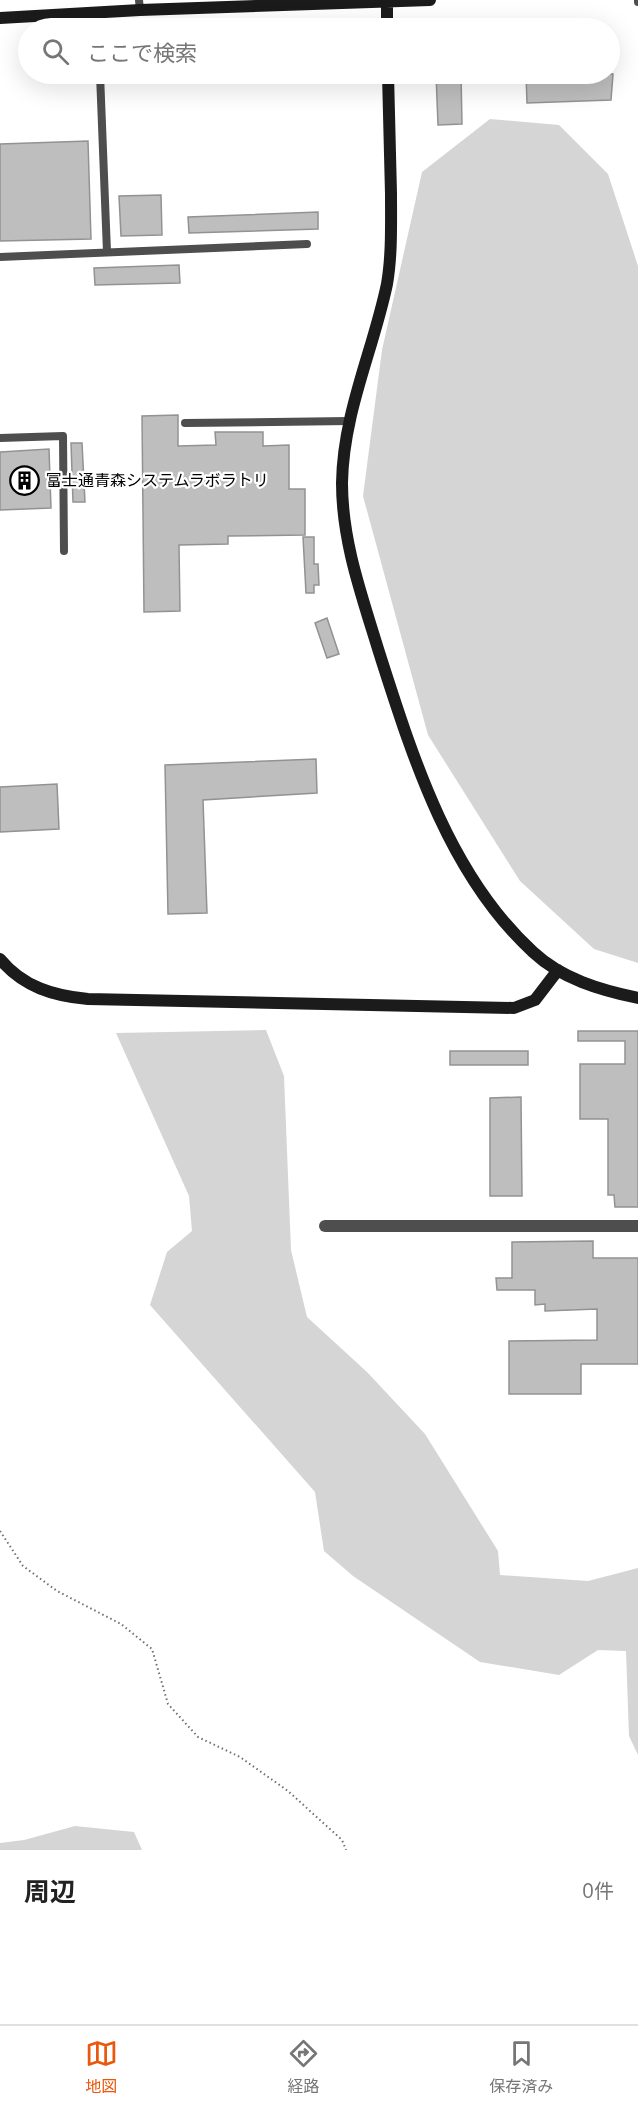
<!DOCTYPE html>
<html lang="ja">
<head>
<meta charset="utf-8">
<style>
	body { margin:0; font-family:"IBM Plex Sans","Noto Sans JP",sans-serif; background:#f2f2f2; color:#222 }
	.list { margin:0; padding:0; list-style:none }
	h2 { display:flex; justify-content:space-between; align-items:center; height:78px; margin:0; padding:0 24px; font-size:26px }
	h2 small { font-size:20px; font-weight:400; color:#767676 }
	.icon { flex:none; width:33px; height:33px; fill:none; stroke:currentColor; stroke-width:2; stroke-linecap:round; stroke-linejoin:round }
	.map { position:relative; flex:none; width:638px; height:1850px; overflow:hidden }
	.search { position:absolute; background:#fff; box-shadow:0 6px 24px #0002; left:18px; right:18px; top:18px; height:66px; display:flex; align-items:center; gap:15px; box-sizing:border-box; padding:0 21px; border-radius:33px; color:#767676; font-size:22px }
	.sheet { height:174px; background:#fff }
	nav { display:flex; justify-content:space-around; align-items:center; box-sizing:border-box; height:84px; border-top:2px solid #e0e0e0; background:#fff; font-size:16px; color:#767676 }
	nav a { display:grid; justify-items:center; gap:3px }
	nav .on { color:#ea580c }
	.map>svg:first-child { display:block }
	.green { fill:#d5d5d5 }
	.building { fill:#bebebe; stroke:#929292; stroke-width:1.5 }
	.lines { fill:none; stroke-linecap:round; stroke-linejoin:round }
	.path { stroke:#707070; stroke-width:2; stroke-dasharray:1.5 3; stroke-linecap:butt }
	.lane { stroke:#4e4e4e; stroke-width:8 }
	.street { stroke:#4e4e4e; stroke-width:12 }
	.secondary { stroke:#1b1b1b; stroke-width:12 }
	.labels { text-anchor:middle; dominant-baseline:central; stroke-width:4.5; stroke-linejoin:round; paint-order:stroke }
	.poi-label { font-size:16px; fill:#000; stroke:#fff; text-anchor:start }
</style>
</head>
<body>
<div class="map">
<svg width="638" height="1850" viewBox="0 0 638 1850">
	<rect width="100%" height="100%" fill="#fff"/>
	<path class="green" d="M490,119l69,6 49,49 30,92v697l-44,-14 -74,-68 -92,-146 -65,-239 19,-146 40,-178z
		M266,1030l18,46 7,174 16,67 60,55 58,62 73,117 2,24 88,6 50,-13v187l-9,-19 -3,-85 -28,-1 -39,25 -79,-13 -127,-86 -29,-25 -9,-59 -165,-187 17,-53 25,-21 -3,-35 -73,-163z
		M75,1826l59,6 8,18h-142v-7l24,-3z"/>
	<path class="building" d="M436,74h25l1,50 -24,1z
		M526,74h87l-2,26 -84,3z
		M88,141l3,98 -91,2v-97z
		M161,195l1,40 -41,1 -2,-40z
		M318,212v17l-129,4 -1,-16z
		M179,265l1,18 -85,2 -1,-17z
		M178,415v31l38,-1 -1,-13h48v14l26,-1v44h16v46l-77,1v8l-49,1 1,66 -36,1 -2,-196z
		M71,443h11l3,59h-12z
		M49,449l2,59 -51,2v-58z
		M303,537h11v27h4l1,21h-5v8h-8z
		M327,618l12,36 -12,4 -12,-35z
		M316,759l1,34 -114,7 4,113 -39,1 -3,-149z
		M57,784l2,45 -59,3v-45z
		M578,1031h60v176h-23l-1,-12h-6v-76h-28v-55h45v-23h-47z
		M450,1051h78v14h-78z
		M521,1097l1,99h-32v-98z
		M593,1241v17h45v106h-57v30h-72v-53l88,-1v-31l-52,2v-7l-10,1v-15h-38l-1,-12h16v-36z"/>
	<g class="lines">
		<path class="path" d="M0,1531l23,35 34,25 64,33 31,25 16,55 30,33 42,20 48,34 54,49 4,10"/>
		<path class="lane" d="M139,0l1,10
			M638,0v2
			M100,74l7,178
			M0,257l307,-13
			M185,423l164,-2
			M0,438l63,-2 1,115"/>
		<path class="street" d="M325,1226h313"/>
		<path class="secondary" d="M387,2v26
			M0,18l140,-8 290,-10
			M388,74c1,40 2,80 3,120 0,29 1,61 -4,90 -14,67 -44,129 -45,199 0,59 20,113 37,169 34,106 70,223 154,300 29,27 67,38 105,46
			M0,959c23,28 54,37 88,40l426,9 21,-8 23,-30"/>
	</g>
	<defs>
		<symbol id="building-ring" viewBox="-11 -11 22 22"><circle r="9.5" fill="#fff" stroke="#000" stroke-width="1.5"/><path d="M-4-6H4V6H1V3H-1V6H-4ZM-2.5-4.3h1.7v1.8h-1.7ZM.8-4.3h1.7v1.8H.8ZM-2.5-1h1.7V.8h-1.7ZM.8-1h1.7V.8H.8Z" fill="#000"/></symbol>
	</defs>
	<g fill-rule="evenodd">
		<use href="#building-ring" x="8" y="464" width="33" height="33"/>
	</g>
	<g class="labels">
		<g class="poi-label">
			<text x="46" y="480">富士通青森システムラボラトリ</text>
		</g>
	</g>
</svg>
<div class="search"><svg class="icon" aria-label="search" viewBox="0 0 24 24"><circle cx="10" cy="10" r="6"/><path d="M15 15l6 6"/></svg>ここで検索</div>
</div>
<section class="sheet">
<h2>周辺<small>0件</small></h2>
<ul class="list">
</ul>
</section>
<nav>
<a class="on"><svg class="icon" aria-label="map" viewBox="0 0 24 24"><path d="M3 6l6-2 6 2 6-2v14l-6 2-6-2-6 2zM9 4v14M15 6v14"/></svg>地図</a>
<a><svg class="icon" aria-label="directions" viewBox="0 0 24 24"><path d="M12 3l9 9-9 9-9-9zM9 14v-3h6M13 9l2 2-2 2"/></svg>経路</a>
<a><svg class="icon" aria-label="saved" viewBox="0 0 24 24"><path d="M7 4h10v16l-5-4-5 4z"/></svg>保存済み</a>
</nav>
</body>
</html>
